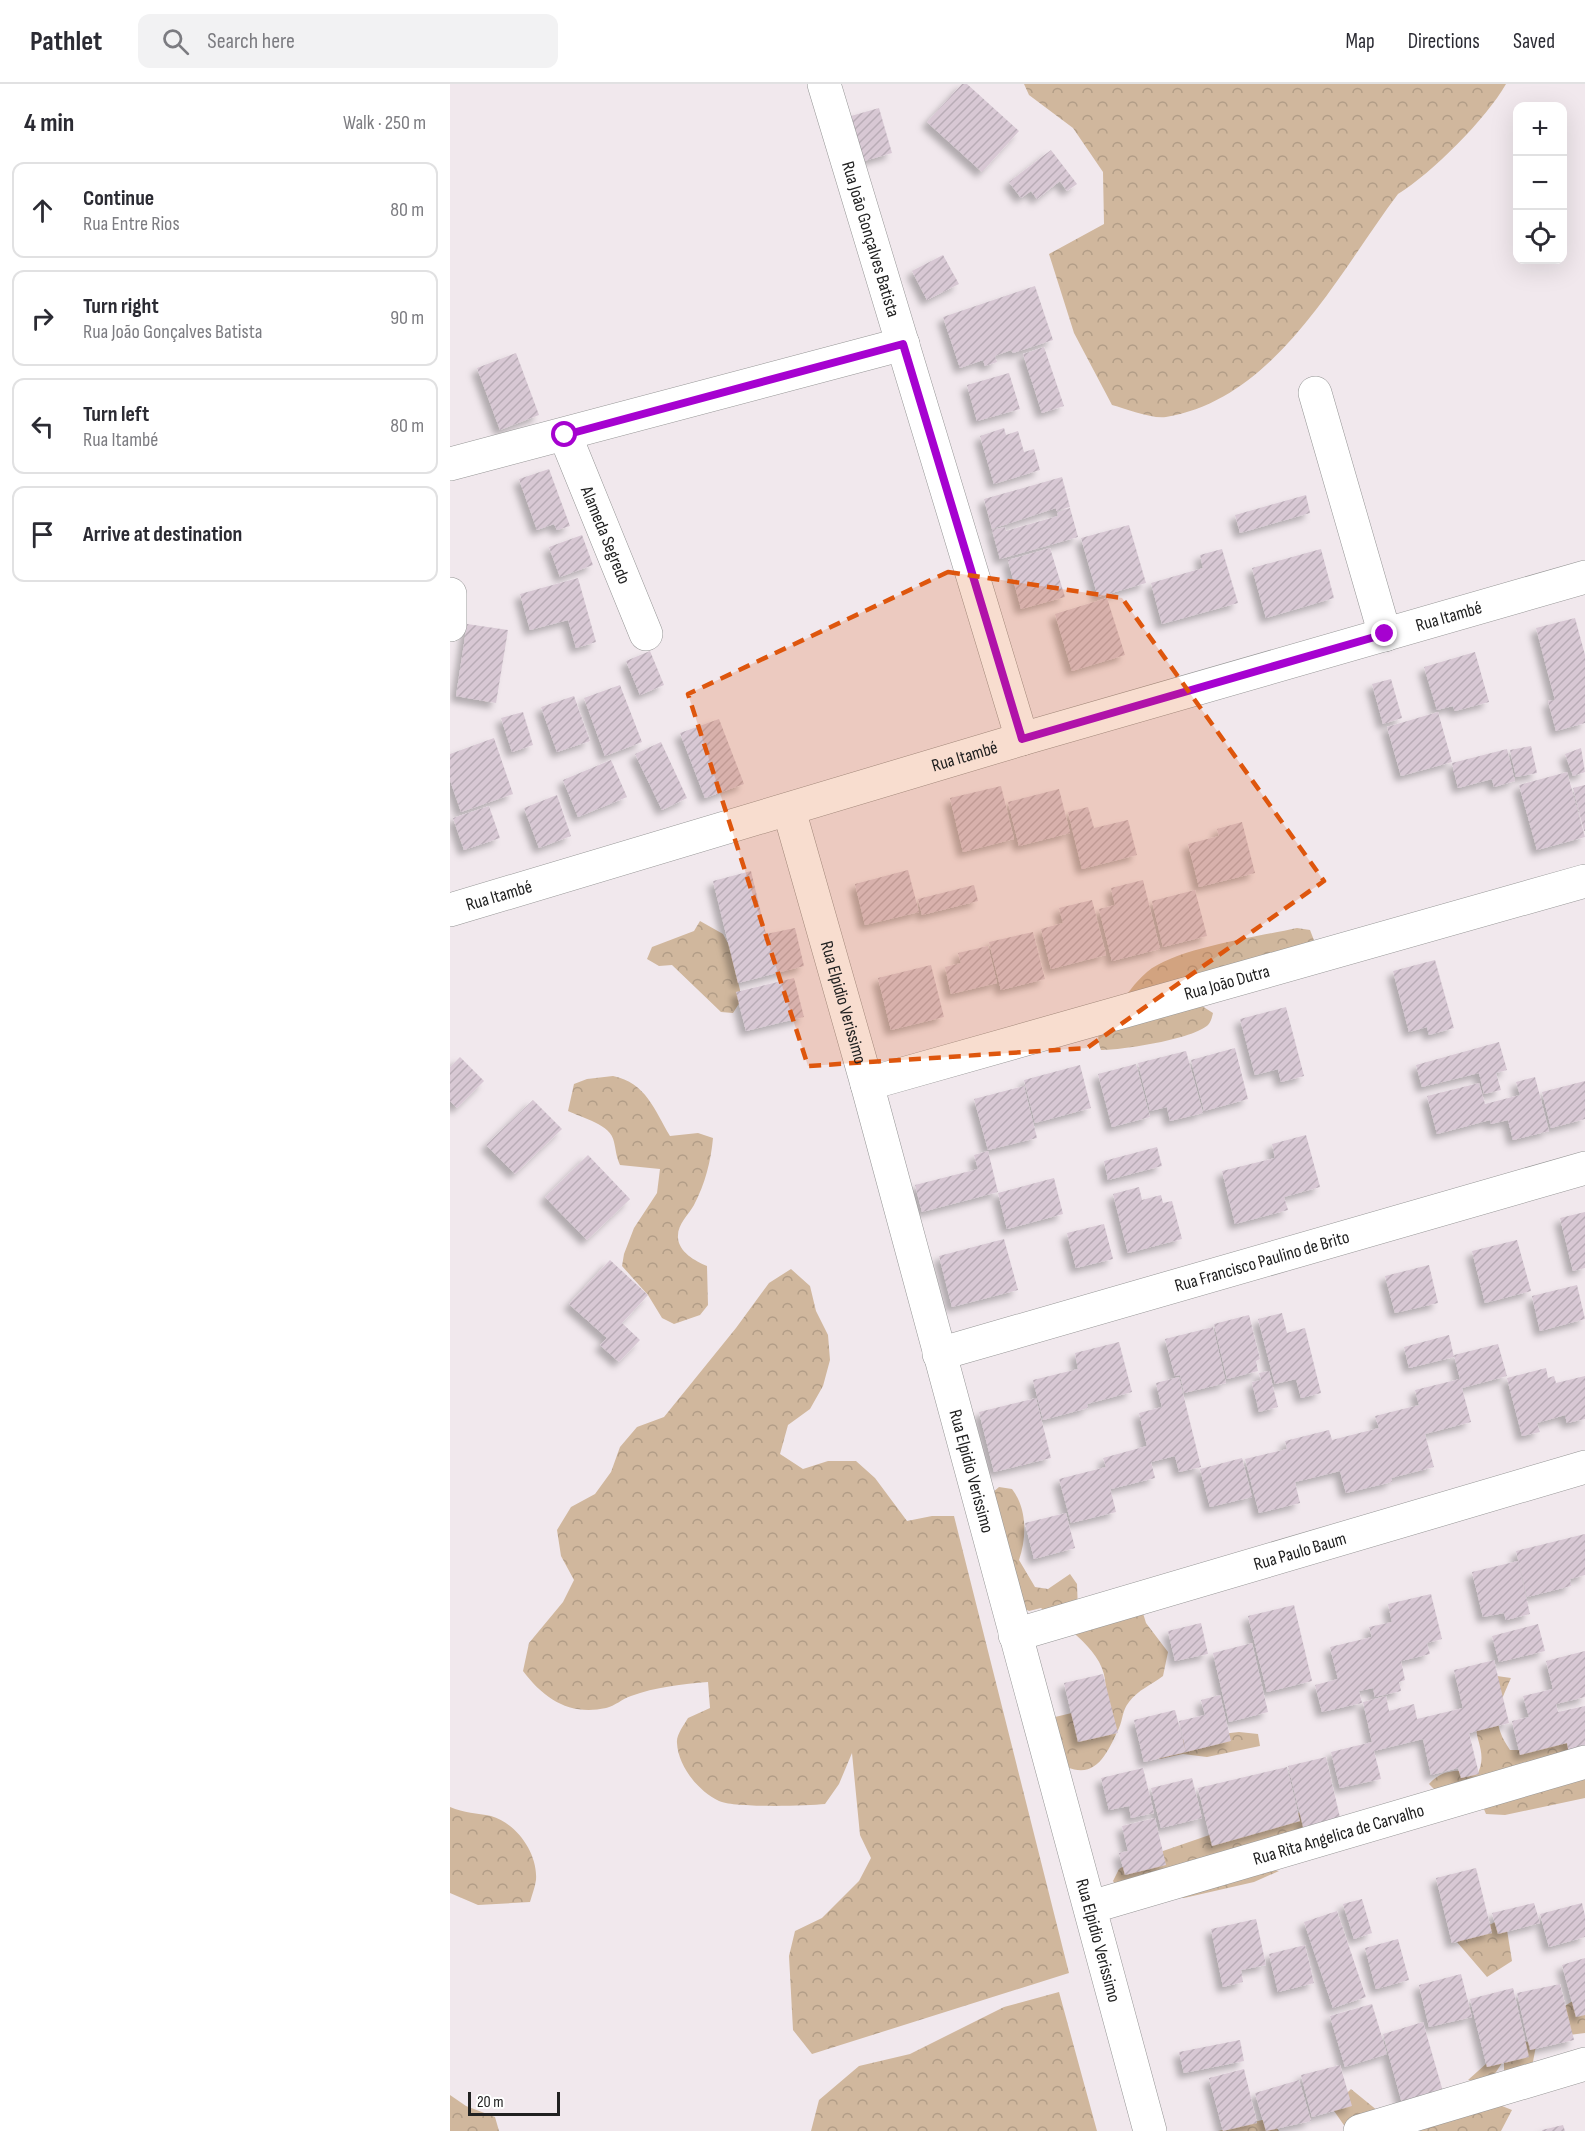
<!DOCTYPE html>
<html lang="en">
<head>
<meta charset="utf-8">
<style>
	body { margin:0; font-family:"Sofia Sans Condensed",sans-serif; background:#f2f2f3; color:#2b2b33 }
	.controls { position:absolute; right:18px; top:18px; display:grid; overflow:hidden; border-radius:12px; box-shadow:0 6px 24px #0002 }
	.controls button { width:54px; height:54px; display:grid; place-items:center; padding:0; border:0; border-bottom:2px solid #e1e1e2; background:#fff; color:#2b2b33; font:30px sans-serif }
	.scale { position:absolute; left:18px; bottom:15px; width:92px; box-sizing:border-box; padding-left:6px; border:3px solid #212121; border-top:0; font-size:16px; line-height:21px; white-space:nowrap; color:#212121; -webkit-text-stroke:4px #fff; paint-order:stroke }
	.stop { position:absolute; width:18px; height:18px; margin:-14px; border:4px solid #a602d0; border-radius:50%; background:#fff }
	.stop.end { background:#a602d0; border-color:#fff; box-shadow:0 2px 6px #0008 }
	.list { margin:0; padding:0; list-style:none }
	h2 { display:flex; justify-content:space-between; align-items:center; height:78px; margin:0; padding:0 24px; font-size:26px }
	h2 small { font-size:20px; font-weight:400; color:#7c7c81 }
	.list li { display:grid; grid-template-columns:39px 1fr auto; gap:18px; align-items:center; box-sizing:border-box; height:96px; margin:0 12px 12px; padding:0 12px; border:2px solid #e1e1e2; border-radius:12px }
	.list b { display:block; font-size:22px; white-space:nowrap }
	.list p { margin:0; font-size:20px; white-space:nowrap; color:#7c7c81 }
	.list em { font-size:20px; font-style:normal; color:#7c7c81 }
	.icon { flex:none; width:33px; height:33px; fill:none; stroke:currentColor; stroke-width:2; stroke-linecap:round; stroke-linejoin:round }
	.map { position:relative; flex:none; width:1135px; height:2047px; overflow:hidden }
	header { display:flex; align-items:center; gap:36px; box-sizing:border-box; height:84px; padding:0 30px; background:#fff; border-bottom:2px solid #e1e1e2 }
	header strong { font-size:28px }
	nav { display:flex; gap:33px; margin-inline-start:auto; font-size:21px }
	.search { width:420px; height:54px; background:#f2f2f3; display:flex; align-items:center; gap:15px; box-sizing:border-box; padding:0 21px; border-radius:12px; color:#7c7c81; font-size:22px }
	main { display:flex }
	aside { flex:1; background:#fff }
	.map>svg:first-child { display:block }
	.forest { fill:url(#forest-crowns) }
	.building { fill:url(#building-hatch); filter:url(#shadow) }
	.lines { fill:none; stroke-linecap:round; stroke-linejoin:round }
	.minor-casing { stroke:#959595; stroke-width:34 }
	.minor { stroke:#fff; stroke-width:33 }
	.route { stroke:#a602d0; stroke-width:8 }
	.marked { fill:#de560d; fill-opacity:0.2; stroke:#de560d; stroke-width:4.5; stroke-dasharray:12 8; stroke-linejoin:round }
	.labels { text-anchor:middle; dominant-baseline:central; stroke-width:4.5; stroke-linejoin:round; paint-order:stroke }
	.street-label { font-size:18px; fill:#212121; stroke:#fff }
</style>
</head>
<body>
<header>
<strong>Pathlet</strong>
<div class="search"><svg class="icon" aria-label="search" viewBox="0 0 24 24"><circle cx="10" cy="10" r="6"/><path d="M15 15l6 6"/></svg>Search here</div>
<nav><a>Map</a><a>Directions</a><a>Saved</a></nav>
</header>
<main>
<aside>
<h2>4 min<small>Walk · 250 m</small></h2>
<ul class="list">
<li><svg class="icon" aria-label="ahead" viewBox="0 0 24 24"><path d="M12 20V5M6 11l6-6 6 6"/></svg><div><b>Continue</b><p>Rua Entre Rios</p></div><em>80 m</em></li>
<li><svg class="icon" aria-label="right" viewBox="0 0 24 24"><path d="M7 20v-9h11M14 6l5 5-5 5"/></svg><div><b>Turn right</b><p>Rua João Gonçalves Batista</p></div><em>90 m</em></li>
<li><svg class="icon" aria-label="left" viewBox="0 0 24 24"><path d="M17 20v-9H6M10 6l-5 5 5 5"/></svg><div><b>Turn left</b><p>Rua Itambé</p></div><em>80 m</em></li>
<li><svg class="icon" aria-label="arrive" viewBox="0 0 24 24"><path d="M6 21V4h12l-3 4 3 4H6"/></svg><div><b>Arrive at destination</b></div></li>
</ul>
</aside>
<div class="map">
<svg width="1135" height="2047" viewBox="0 0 1135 2047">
	<defs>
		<pattern id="forest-crowns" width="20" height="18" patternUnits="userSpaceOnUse" patternTransform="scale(1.5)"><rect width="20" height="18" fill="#d0b79d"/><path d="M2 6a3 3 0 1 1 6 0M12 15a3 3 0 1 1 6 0" fill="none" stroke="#b29d87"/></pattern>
		<pattern id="building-hatch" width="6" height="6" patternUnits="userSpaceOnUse" patternTransform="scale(1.5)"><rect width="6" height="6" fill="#d8c8d4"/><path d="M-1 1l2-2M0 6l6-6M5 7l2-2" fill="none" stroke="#b9acb6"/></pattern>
		<filter id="shadow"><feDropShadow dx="-5.5" dy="5.5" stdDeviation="3" flood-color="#0004"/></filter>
	</defs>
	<rect width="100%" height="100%" fill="#f1e8ed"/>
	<path class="forest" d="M574,0h482c-20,35 -74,89 -108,110 -61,81 -122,205 -232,223 -15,2 -39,-8 -54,-12l-38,-72 -25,-79 55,-30 -1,-52 -30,-44 -44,-33z
		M250,837l23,13 6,11 11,45v12l-7,11 -12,-1 -49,-47 -13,1 -12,-7 5,-12 42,-16z
		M847,844l13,2 7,18 -115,58 11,7c-1,4 -2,9 -5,12 -15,14 -85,25 -107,25 -8,-19 3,-28 16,-43 9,-11 18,-25 30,-35 29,-24 110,-35 150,-44z
		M163,992c33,7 41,33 57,60l28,-3 15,5c-2,23 -8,46 -19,67 -6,11 -17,19 -16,33 1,14 17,23 29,28l1,39 -8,10 -26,9 -12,-6 -14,-23 -26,-29 2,-12 10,-26 23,-35 3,-24 -40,-4c-4,-9 -4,-15 -6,-23 -3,-18 -32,-24 -46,-31l6,-27 13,-5z
		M341,1185l19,17 6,25 12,24 2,25 -7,26 -13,23 -22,16 -8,29 23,15 25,-8h28l19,17 32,43 25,-5h22l115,457 -257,81 -19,-24 -4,-74 6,-25 27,-13 37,-37 12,-23 -11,-23 -8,-82 -13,31 -14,20c-19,2 -92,4 -106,-3 -21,-10 -41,-35 -42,-58 -1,-8 7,-18 11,-25l22,-10 -2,-26c-25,2 -53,5 -77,14 -9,3 -16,10 -25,12 -36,8 -62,-9 -83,-37l6,-28 34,-41 11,-22 -13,-24 -4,-26 14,-23 24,-13 16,-22 9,-25 17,-20 27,-10 72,-89 33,-45z
		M549,1403l13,2c15,19 15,48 7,71l16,27 13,2 22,-15 7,10 1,27 64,-1 4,13 22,29 -5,24c-12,9 -25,14 -34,26 -7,9 -6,17 -10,26 -11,23 -22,52 -52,39l-12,-50 46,-11c20,-45 -30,-75 -60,-98l-12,3 -13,-6 -24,-112z
		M1047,1592l14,2c-13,30 -21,43 -1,72h12l63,-16v64l-80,17 -19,-1 -5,-12 -42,-8 -10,-10c13,-15 30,-15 49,-11 10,-22 -5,-34 -1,-52 4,-15 14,-31 20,-45z
		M789,1648l19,2 2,12 -53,11 -24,-3 -23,5 -11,-7 37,-14z
		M0,1723c14,6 27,6 41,9 25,7 47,37 45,64 -1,7 -4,15 -6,22l-52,3 -28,-12z
		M856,1727l17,1 -58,56 14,3 -25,11 -70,16 -64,-5 -7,-12 6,-12 12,-7 93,-32z
		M1045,1838l12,8 5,31 -25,16 -30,-35z
		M609,1908l38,139h-286l8,-31 40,-34 51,-12 94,-47z
		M1135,1909v40l-24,3 -7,-23z
		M1066,1953l20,9 -6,31 -26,2v-19l-16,24 -20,-4z
		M901,2005l27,22 -30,20 -16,-23z
		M0,2011l16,11 29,11 4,14h-49z
		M1042,2018l20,8 -11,21h-110z
		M820,2034l9,13h-61z"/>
	<path class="building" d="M512,0h5l52,47 -37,41 -55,-50z
		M429,24l13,45 -28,8 -13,-45z
		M601,66l26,34 -10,7 -7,-10 -23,18 -6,-8 -10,7 -12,-16z
		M493,171l16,29 -32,16 -15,-29z
		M585,202l18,54 -40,13 -2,-3 -16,6 2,6 -12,4 -2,-6 -23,8 -17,-51z
		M594,263l20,59 -22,7 -19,-59z
		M66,269l23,62 -39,15 -23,-62z
		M559,289l11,36 -43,12 -10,-36z
		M554,344l2,7 12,-4 6,21 10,-3 6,21 -46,14 -14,-48z
		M99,385l21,57 -13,4 -3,-6 -17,6 -18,-51z
		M612,393l8,30 -14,4v-3l-64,21 -8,-30z
		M856,411l4,18 -70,20 -5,-18z
		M620,424l8,29 -78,22 -8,-29 13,-3 1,4 52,-15 -1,-4z
		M679,441l17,58 -48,14 -17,-59z
		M132,451l11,30 -33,12 -11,-30z
		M600,464l15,49 -44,12 -13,-49z
		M772,465l16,54 -76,21 -11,-41 52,-15 -3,-13z
		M871,465l13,49 -68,20 -14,-50z
		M128,494l18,64 -20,6 -8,-28 -38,10 -10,-36z
		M657,514l18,57 -53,16 -17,-57z
		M1125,534l10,37v68l-29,8 -8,-30 7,-1 -19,-72z
		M17,540l41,6 -12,73 -40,-7z
		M200,567l14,34 -24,10 -14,-34z
		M1025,568l14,50 -34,9 -2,-5 -16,4 -13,-43z
		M941,595l11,39 -19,6 -11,-40z
		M170,601l22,57 -37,14 -21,-58z
		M124,612l16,45 -33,11 -16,-45z
		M73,628l10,33 -21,7 -11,-34z
		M988,628l14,50 -51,14 -14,-49z
		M269,635l25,65 -39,14 -25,-65z
		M44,654l19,56 -52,18 -11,-32v-26z
		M211,658l26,56 -25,12 -27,-56z
		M1081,662l6,27 -21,4 -6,-27z
		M1131,664l4,24 -12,4 -8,-22z
		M1057,665l8,32 -21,6 -2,-8 -34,9 -6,-25z
		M161,676l16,37 -49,20 -15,-37z
		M1117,688l18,65 -48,13 -18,-65z
		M1135,701v46h-1l-11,-43z
		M551,702l13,53 -51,13 -13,-54z
		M609,705l11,44 -51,13 -11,-44z
		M107,711l14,41 -32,12 -15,-40z
		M39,722l11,32 -36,12 -11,-32z
		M638,723l6,21 34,-8 9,35 -55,14 -14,-57z
		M792,738l13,51 -56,14 -11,-43 31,-8 -2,-7z
		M458,786l11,42 -54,13 -10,-41z
		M301,787l15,63 29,-6 9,38 -66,17 -25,-102z
		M693,796l17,69 -48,12 -13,-52 16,-4 -4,-17z
		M524,801l4,16 -56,14 -4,-16z
		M745,806l12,46 -44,11 -11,-46z
		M642,816l14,55 -55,14 -10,-40 22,-6 -4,-15z
		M583,848l12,47 -44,11 -12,-48z
		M538,862l9,37 -46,11 -6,-27 16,-4 -3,-10z
		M985,876l19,68 -25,7 -2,-8 -18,5 -16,-61z
		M481,881l13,52 -53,13 -13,-52z
		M344,894l10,39 -58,14 -10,-39z
		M836,923l18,69 -23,6 -3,-13 -23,6 -15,-56z
		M1049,958l8,28 -11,3 5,17 -17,4 -5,-21 -57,14 -6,-22z
		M785,964l13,51 -44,12 -13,-51z
		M736,967l17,62 -33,8 -3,-14 -17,4 -12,-48z
		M10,973l24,24 -27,27 -7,-7v-34z
		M686,980l14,53 -38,10 -14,-53z
		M630,981l11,43 -56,15 -11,-43z
		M1085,993l14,54 -36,9 -5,-20 -17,4 -1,-4 -53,14 -10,-38 52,-13 6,21 35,-9 -4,-13z
		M1135,997v38l-34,9 -9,-36z
		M574,1002l13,52 -49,12 -14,-51z
		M83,1016l29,29 -47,45 -29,-29z
		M856,1051l14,52 -36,10 4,13 -53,14 -13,-53 53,-13 -3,-14z
		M707,1063l5,19 -54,14 -4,-19z
		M538,1067l10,41 -76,20 -7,-27 63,-16 -4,-14z
		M138,1071l42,44 -43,41 -42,-43z
		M604,1094l9,36 -56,15 -9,-36z
		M689,1103l3,13 19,-5 2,8 9,-2 10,38 -54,14 -15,-59z
		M1135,1128v56l-12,3 -13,-53z
		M654,1140l9,35 -37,9 -9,-35z
		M554,1155l14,51 -66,17 -13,-51z
		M1067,1156l14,51 -46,12 -13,-52z
		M160,1176l38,35 -26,28 18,17 -21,22 -19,-17 7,-7 -38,-34z
		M979,1181l9,38 -43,10 -10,-37z
		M1127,1201l8,34 -45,12 -8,-35z
		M832,1229l5,20 18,-5 16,65 -20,5 -5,-19 -21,5 -17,-65z
		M799,1231l11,44 -4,2 2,10 -31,8 -13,-55z
		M763,1243l13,56 -42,10 -4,-18 -5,1 -10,-37z
		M999,1251l5,22 -45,11 -5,-21z
		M669,1258l13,50 -45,12 1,4 -45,12 -10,-40 45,-11 -3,-16z
		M1048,1260l9,32 -45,12 9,34 -46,12 9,33 -43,11 1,4 -46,11 -6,-22 -45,11 5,21 -41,10 -14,-54 42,-10 -2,-8 44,-11 3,10 47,-12 -4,-12 44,-11 -4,-15 45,-11 -6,-24z
		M1096,1284l2,10 6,-2 2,7 29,-7v43l-18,4 -2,-8 -28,8 3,9 -18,4 -15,-58z
		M819,1287l9,36 -19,5 -7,-30 9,-2 -2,-7z
		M729,1293l22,90 -22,5 -4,-16 -24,6 4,16 -44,11 -3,-10 8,33 -45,11 -12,-44 47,-12 -3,-9 44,-12 -8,-33 23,-6 -6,-24z
		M586,1314l15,60 -57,14 -15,-60z
		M792,1374l10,39 -42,10 -10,-38z
		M616,1429l9,35 -41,11 -9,-36z
		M1135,1450v41l-15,4 1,7 -44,11 -11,-46z
		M1068,1477l12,53 -24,6 -2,-7 -21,4 -11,-45z
		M981,1510l11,45 -15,4 3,11 -29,7 4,19 -6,2 2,9 -26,6 -2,-9 -14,3 3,12 -40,9 -7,-27 23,-6 -8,-32 42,-10 -3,-10 23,-5 -4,-18z
		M844,1521l18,76 -45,11 -19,-76z
		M751,1539l7,31 -33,7 -7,-30z
		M1088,1540l7,27 -46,11 -7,-26z
		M802,1559l16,69 -39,10 -16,-69z
		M1135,1567v46l-29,7 2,8 27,-6v44l-16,4 -2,-11 -47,12 -8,-34 17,-4 -6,-21 30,-7 -7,-28z
		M1044,1576l15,63 -40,10 10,41 -18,4 -3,-10 -27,7 -8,-36 -49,12 7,28 -41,9 -9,-36 41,-10 -9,-40 23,-6 3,15 25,-7 3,15 46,-11 -9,-38z
		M653,1590l15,59 -40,9 -14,-59z
		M770,1611l11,46 -45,11 -7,-31 26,-6 -4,-15z
		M725,1626l11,42 -42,10 -10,-42z
		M876,1673l15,65 -37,9 -16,-65z
		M837,1683l13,54 -88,25 -14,-58z
		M693,1684l11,45 -23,5 -2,-12 -20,4 -8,-32z
		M742,1694l10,40 -41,10 -10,-40z
		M705,1734l11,47 -41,10 -6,-22 9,-2 -6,-25z
		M1026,1784l16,65 -40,10 -16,-65z
		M912,1815l10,34 -18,6 -11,-35z
		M1084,1819l6,20 -42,11 -6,-21z
		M1132,1819l3,13v21l-36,10 -9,-33z
		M887,1827l29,86 -33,11 -29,-86z
		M806,1835l10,46 -25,5 2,12 -20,5 -12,-58z
		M948,1855l11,41 -33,9 -11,-41z
		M855,1861l9,38 -36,9 -9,-38z
		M1135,1874v57l-9,2 -14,-52z
		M1011,1890l11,43 -43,10 -10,-42z
		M1110,1900l14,56 -44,10 -13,-57z
		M1063,1904l16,69 -42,10 -17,-68z
		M922,1920l15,50 -42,13 -15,-51z
		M973,1938l21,73 -41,12 -20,-73z
		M790,1956l4,21 -60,12 -5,-21z
		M890,1981l12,41 -40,11 -11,-42z
		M794,1985l13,54 -34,8 -14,-53z
		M849,1996l12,41 -45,10 -11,-38z
		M1113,2041l2,6h-23v-1z"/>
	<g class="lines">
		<defs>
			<g id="minor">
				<path id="s1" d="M374,0l198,655"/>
				<path d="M865,309l70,242"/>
				<path id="s2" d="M115,351l81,199"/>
				<path d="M0,380l453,-120"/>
				<path d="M0,510v31"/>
				<path id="s3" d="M339,726l78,274 283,1047"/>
				<path id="s4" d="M0,826l572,-171 563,-162"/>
				<path id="s5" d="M417,1000l718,-203"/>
				<path id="s6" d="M489,1270l646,-186"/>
				<path id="s7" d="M565,1551l570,-168"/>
				<path id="s8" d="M641,1823l494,-145"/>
				<path d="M910,2047l225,-67"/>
			</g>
		</defs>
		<use href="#minor" class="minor-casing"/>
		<use href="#minor" class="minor"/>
	</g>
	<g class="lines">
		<path class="route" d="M115,351l338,-91 119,395 363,-105"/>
	</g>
	<path class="marked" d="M498,488l174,26 202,283 -237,167 -279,18 -120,-372z"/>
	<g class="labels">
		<g class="street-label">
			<text stroke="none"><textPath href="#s1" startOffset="162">Rua João Gonçalves Batista</textPath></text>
			<text stroke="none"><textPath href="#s2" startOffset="108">Alameda Segredo</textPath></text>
			<text stroke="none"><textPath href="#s4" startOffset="1041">Rua Itambé</textPath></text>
			<text stroke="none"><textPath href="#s4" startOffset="537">Rua Itambé</textPath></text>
			<text stroke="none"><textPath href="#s4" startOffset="51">Rua Itambé</textPath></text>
			<text stroke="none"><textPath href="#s5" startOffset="374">Rua João Dutra</textPath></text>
			<text stroke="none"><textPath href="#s3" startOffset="200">Rua Elpidio Verissimo</textPath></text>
			<text stroke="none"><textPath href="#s6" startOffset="336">Rua Francisco Paulino de Brito</textPath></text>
			<text stroke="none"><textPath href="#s3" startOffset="686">Rua Elpidio Verissimo</textPath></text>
			<text stroke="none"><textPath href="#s7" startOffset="297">Rua Paulo Baum</textPath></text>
			<text stroke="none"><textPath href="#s8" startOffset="258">Rua Rita Angelica de Carvalho</textPath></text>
			<text stroke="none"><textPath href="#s3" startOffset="1172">Rua Elpidio Verissimo</textPath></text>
		</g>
	</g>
</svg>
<div class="controls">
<button>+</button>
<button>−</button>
<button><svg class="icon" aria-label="locate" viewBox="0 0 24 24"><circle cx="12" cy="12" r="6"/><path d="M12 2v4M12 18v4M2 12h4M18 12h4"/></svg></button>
</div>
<div class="scale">20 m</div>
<div class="stop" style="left:115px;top:351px"></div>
<div class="stop end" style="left:935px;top:550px"></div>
</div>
</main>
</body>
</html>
